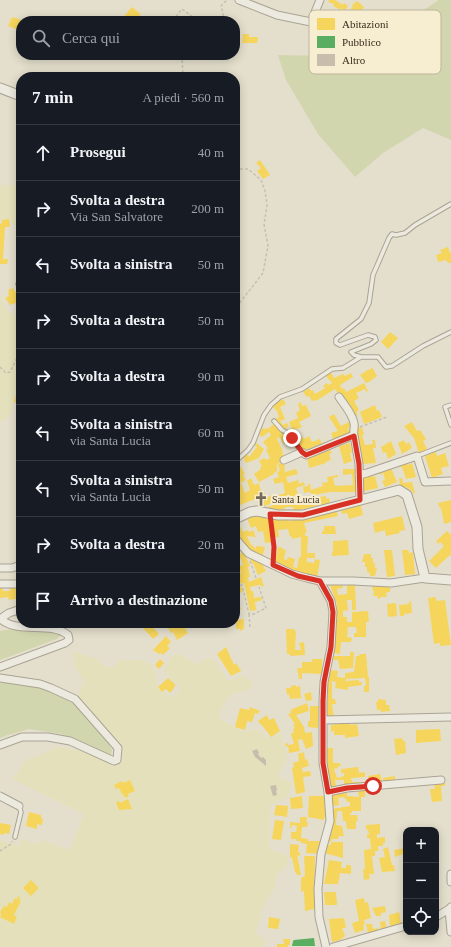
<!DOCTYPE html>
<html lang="it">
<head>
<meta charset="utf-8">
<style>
	body { margin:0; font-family:"Times New Roman",serif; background:#242831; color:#f1f3f6 }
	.controls { position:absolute; right:12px; bottom:12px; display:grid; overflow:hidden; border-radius:8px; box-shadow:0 2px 10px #0003 }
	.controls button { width:36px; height:36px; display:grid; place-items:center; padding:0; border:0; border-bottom:1px solid #363941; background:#171b24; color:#f1f3f6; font:20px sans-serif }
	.stop { position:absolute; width:12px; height:12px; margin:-9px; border:3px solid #d93025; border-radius:50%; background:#fff }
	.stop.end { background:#d93025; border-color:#fff; box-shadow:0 1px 4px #0008 }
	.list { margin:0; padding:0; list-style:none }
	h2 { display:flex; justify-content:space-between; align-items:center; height:52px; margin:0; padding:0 16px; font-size:17px }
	h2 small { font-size:13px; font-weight:400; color:#9ea1a6 }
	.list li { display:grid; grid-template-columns:26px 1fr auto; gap:12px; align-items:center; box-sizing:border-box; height:56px; padding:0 16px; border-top:1px solid #363941 }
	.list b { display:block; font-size:15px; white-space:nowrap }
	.list p { margin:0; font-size:13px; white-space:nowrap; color:#9ea1a6 }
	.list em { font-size:13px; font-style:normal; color:#9ea1a6 }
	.icon { flex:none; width:22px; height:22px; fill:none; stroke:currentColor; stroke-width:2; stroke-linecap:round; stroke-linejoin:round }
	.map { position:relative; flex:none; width:451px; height:947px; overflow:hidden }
	.search { position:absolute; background:#171b24; box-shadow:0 2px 10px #0003; left:16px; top:16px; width:224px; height:44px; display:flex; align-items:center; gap:10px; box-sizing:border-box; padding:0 14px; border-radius:16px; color:#9ea1a6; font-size:15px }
	.panel { position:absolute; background:#171b24; box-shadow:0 2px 10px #0003; left:16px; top:72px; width:224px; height:556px; border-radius:16px }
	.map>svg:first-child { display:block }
	.farmland { fill:#e5e0bc }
	.green { fill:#d2d6ae }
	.homes { fill:#f6d55c; fill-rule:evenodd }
	.public { fill:#5aae61 }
	.building { fill:#c8bdad }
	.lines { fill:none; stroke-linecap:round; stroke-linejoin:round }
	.service-casing { stroke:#aaa395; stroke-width:5.5 }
	.minor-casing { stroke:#aaa395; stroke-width:9 }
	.tertiary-casing { stroke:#aaa395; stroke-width:11 }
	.path { stroke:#c5c0b5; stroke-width:1.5; stroke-dasharray:3 2; stroke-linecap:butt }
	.service { stroke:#ece9de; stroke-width:3.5 }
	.minor { stroke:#ece9de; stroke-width:7 }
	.tertiary { stroke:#ece9de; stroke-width:9 }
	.route { stroke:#d93025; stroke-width:5 }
	.labels { text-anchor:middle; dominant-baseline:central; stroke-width:4; stroke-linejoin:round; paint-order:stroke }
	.poi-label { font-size:10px; fill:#392c1d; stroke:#f7eed2; text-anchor:start }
	.key { fill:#f7eed2; stroke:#beb49c; stroke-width:1 }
	.key-label { font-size:11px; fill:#392c1d }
</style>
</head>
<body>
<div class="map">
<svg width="451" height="947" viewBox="0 0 451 947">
	<rect width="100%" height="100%" fill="#e4dfcc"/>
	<path class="farmland" d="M0,183l3,3 18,-2v44l-17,-8 -4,1z
		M0,294l6,16 15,7v67h-1l-4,4 -5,25 -7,8 -4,1z
		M74,650l7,4 14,4 12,9h6l7,-7h23l12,10 2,15 3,4 10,9 5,-2 5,-6v-3l-15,-14 -1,-5 9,-13 5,-1 18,10 13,-7 5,3 14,21 14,-6 10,7 1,5 -5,3 -15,4 -4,3 -8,12 -2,10 21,11 5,2 9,-3 5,1 7,8h5l9,-5 7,23v6l-4,3 -5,12 15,6 -6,14 -17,9 -1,43 18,6 1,10 -11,9 -3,15 -11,18 -8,26 9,6 2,4 -3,4h-263v-107l19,6 3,-7 16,6 3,-5 29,10 14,-36 -73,-36 8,-6 3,-8 4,-4 17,-6 14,-7 30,5 32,10 5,-5 -8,-15 -26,-32 -10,-10 -2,-5 6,-13 -10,-17 -1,-5z"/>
	<path class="green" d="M439,0h12v140l-28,-12 -40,25 -28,24 -37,-43 -32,-54 -8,-25 53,1 30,-6z
		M13,629l46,4 2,2 -4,4 -57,21v-29z
		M0,680l39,7 28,11 13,11 27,32 5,9 -1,5 -50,-21 -32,-5 -21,6 -8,3z"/>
	<path class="homes" d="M329,0h6l8,5 1,-2 4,3 -3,5 -4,-3v2l-8,-4 1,-2 -6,-2z
		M357,1l7,6 -6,9 -4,-5 -1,1 -3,-2 3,-4 -1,-1z
		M132,7l9,7 -6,7 -5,-1 -1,1h-9z
		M12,17l13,4h-4v10l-13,-5z
		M243,34h6v3h9l-1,6h-15z
		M260,160l10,15 -7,4 -6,-8 4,-3 -5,-5z
		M9,219l1,8h-5l-2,32h5l-1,5h-7v-40l2,-1v-3z
		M448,247l2,6 1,-1v11h-3l-2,-3 -8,2 -2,-7 6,-2 -2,-3z
		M13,288l2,4 2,-1 4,10 -11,4 -5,-7 4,-2 -1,-3 1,-1 -1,-2z
		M390,332l8,6 -10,11 -7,-7z
		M372,367l5,9 -8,6 -3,1 -6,-8 9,-6 1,1z
		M330,371l4,7 9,-4 2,2 6,-3 2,4 -13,8 2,4 2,-1 2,4 18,-9 4,8 -2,1 -1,-3 -9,4 3,5 -5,3 5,9 -2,1v5h-2l-3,-3 -17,-24 -19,12 -1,-1 -3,1 -3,-5 -2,1 -4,-5 6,-4 2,3 2,-1 2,4 10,-6 -2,-2 4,-3 1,2 4,-2 -7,-8z
		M19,384h2v18l-1,2 -6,-2z
		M283,399l3,5 -6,3 5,12 -5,2 3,4 4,-2 2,3 -6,4 -9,-10 5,-3 -2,-6 -5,-5 4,-3z
		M301,402l1,4 4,-1 5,11 -12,6 3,5 -9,3 7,8 3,-1 1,2 5,-3 3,6 8,-3 2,5 -20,7 -6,-10 -8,-9 4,-3 -3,-7 9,-4 -2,-5 4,-3 -2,-6z
		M375,405l2,6 2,-1 3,7 -18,7 -4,-12z
		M334,414l7,12 8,-4 -1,-6 5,9 -5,3 2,6 -17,5 -2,-6 7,-2 -9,-14z
		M412,422l5,9 3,-1 6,9 -3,2 4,8 -8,4 -5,-15 -10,-12z
		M275,423l9,10h2l6,6 -8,5 -5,-7 -2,2 5,10 2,11 -7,4v7l-3,2v1l-15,8 -5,-8 7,-5 -1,-2 2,-1 -3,-5 5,-3 2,2 4,-2 -4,-8 2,-2 -5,-6 8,-7 -2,-3 -7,5 -3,-2 3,-7 3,1 2,-1 1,1z
		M362,427l2,8h-2l3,10 8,-1 -1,-4h3l1,8h-3l3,15 -14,1 -2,-17 -5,-18z
		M404,440l2,4 3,-2 3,6 -10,6 -4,-11z
		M391,441l5,13 -8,5 -2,-7 -3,1 -2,-6z
		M255,442l9,7 -5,9 -13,5 -3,-6 4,-3 2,3 8,-10 -3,-2z
		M350,443l2,9 -2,1 2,8 -8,3 -5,-18z
		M330,450l2,3 -3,1 2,6 -6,2 1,1 -17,5 -2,-10z
		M436,452l1,4 8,-3 4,13 -8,2 2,6 -11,4 -7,-22z
		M406,460l2,5 4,-2 4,14 -10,2 -4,-12h-2l-2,-5z
		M284,462l1,10 11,-3 2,5 -12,3 2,6 10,-3 1,4 5,-2 1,3 -9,3 2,8 -6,1 1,2 13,-3 7,2 13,-2v3l3,-1 1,5 -36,8 -1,-4h-8v2l-6,1v1l-16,-2 18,-7 7,-1 -1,-2h-5l-20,8 -4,-9 -23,9v-21l6,-3 4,10 5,-3 -3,-9 4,-3 3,7 5,-2 2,10 3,-1 1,6 8,-3 1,2 11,-4 -2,-11 -8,2 -2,-5 6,-2 -2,-5 3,-1 -2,-7z
		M238,466l1,2 2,-1 4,7 -2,1 3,5 -6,3 -5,-9v-6z
		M390,466l7,16 -12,5 -3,-6 3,-1 -2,-7 -3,2 -1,-4z
		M343,469h14v23h-27l-16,3 -5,-3 -5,1 -1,-6 5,-1v-2h2l1,6 12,-4 -1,-3 6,-1 -1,-5 11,-2v2l-5,1 2,8 18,-1 -1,-11 -9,1z
		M368,474v3l7,-1 3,12 -14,3 -3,-12 3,-1 -1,-3z
		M399,478h3l1,5 9,-1 3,11 -1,1 -2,-3 -6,-4h-6z
		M451,500v22l-7,2 -3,-16h-1l-2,-5z
		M360,502l3,13 -14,4 -2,-6 -5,1 -1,-5 -5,1 2,6 -34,7 3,9 -2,1v3h3l-1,17h8v5h-8v4l7,1 1,-4 5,1 -3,19 -42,-16 3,-16 5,1 -1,1 4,1 -2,9 3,1 1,-3 7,2 -2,8 4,1 2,-11h2v-20l-9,2v-3l-2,1 -2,-8 -10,1 1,7h-5l-2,-20 16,2v2l28,-5z
		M253,513v4l8,-2 8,3 4,24 -8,1 -2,-12 -5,1 -2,-6 -5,2 -4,-10 -1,2 -8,2 5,10 5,-2 1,2 4,-2 3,7 -9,-1 3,7 6,6v-3l9,1 -3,11 -7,-2 -20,-20v-15z
		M402,516l3,14 -6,1 1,2 -14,3 -1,-6 -10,3 -2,-10z
		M324,526h11l1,8h-14v-3h2z
		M447,531l3,3 1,-1v23l-1,-1 -14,13 -7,-7 15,-15 -4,-4 -2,2 -2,-3z
		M348,540l1,15 -17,1v-4h1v-11z
		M384,550h8l3,26 -8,1z
		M402,550h6l1,3 4,-1 2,22 -10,1z
		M244,552l6,14 -2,1 2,10h-2l1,5 12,-5 3,9 -3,1v-2h-2l-9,2 1,4h2l1,7 7,-1 1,3 -7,2 1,8 -6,1 -6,-28 -5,1 -1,-5 -3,1v-6h6l-2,-8 4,-1 -4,-11z
		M364,554h7v4h2v5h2v5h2l-2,8h-5v-3l-3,-1v-5h-2v-5h-3z
		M249,556l12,6 5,9 -8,4 -5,-12 -1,1z
		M342,582l1,6 -6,1 1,6 9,-1v-10h8l1,26h-4v-10h-5l1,10 -5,1v6h4v5h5v-10l16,-1 1,11h-3v15h-12v-4h3l-1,-6h-8l-1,10 5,1 -1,4h-10l-1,12 -6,-1 3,-49 -7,-19z
		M372,584l18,2v6h-3l-1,5h-6v2l-3,-1 1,-2h-5l1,-5h-1z
		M13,585l1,3h7v10l-12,2 -1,-3 -8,1v-12h2l1,5h7l-1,-5z
		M241,586l2,6 -6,1 4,17 -5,2 -1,-25z
		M436,597v4l9,-1 6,45 -11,1v-3l-6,1 -6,-46z
		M411,601l1,12 -8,1v2h-4l-1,-11 10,-1v-2z
		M396,603l1,13 -9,1 -1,-13z
		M244,619v10l-4,2v-2h-4v-9z
		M149,623l10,11 -6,5 -10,-11z
		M165,623h17l6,10 -11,7 -4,-8 -2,1z
		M286,629h8l2,3 -1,18h6l-2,-7 5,-1 1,13 -15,1v-2h-3z
		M166,636l5,6 -4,4 3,2 -7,7 -2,-2 -2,1 -6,-4z
		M226,647l8,18 2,-2 5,8 -10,5 -14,-22z
		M350,652h4l-1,16 -13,1 -2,-9h-5l1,-4h16z
		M359,654h7l2,23h1v15h-5v-6h2l-1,-8 -19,1v2l13,-1v2h3v3l-14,2v3l-13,-2 1,-6 -4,-1v18h3l1,5h-4l2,14 -7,1 1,-39h1l2,-10 7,1 -1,6 8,1v-5l9,-1 2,-16h4z
		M160,659l4,4 -5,6 -4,-4z
		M312,659h10v15l-20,-1v6h-3l-2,-11h5v-6h10z
		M168,678l8,7 -2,1 1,1 -5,6 -4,-4 -4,3 -4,-5z
		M296,685v2l4,-1 1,12 -11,1 -1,-5 -2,1 -1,-7h5v-2z
		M311,692l1,8 -6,1 -2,-7z
		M378,699l8,1v5h3l1,6 -9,1v-2h-4l-1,-8h2z
		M307,703l2,8 -13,4 8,12 1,6 7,-1 1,14 -7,3 -4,-10 -4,1 2,11 -11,2 -1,-7 -2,1 -1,-3 3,-1v2l6,-1 -3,-10 3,-2 -1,-3 2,-1 -2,-3 2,-1 -7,-10 3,-1 -1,-2 2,-1v-1z
		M310,706h9l-1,22 -10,-1v-6h2z
		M250,707l10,4 -2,3 -3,-1 -3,9 -5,-1 -2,9 -10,-3 5,-19 9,2z
		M267,715l2,5 5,-2 6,13 -9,6 -10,-13h-1l-2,-3z
		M338,721h8l5,4 6,-1 2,12 -14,2v-3h-11v-4l-3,1v-7l7,-1z
		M440,729l1,12 -25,2v-13z
		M402,738l1,3h2l1,12 -10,2 -2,-16z
		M327,748h6v15h7l1,3h-3v2l-4,1 3,9 7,-2v-3h-3v-4l17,-2 1,6 6,-1v5l-14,1 1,4h13v-1h4l-1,-5 12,-2 3,10 -53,6 -3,-27zM335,780h9v4l-8,3z
		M304,752l1,8 2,-1 2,7 -7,2 1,4 7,-1 1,5 -8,1 2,15 -9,2 -4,-26 2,-1 -1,-4 6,-2 -1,-7z
		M395,776v7l-11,1 -1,-6z
		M130,780l5,11 -7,3 1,2 -4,2 -2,-4h-1l-3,-6 -3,1 -2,-4 8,-4 1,2z
		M445,782v4h-4l1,15 -10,1 -2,-13h5l-1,-6z
		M372,787v4l-7,1v5h-4v14h-9v2h-2v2h7l1,6h-2v8h-9l-1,-8h-3l-1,-10h-5l-1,14 6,1 2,10h-5l-1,3h-6l-1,3 -4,-2 5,-31 18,-3v-4h-3l-1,-3 -3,-2 -5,1 1,7 -7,1 -2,-13 16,-4 1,7 12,1 -1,-6h-7v-2z
		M302,796l1,12 -12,1 -1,-11z
		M309,796h17l1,11 -3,13 -16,-3z
		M128,799l4,10 -13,1 -3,-8 3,-1 1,2z
		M276,805l12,1 -1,11 -13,-2z
		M29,812l12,3v3l2,1 -1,6 -5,-1v5l-11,-3z
		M300,817h7l-1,5h2l-1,5h-5l-1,11 7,1v2h12l-2,13 -12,-1 1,-9 -6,-1v-2h-5v-2h-5v-7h5l1,-6 -6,-1 1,3h-2v-6l10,1z
		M275,820l9,1 -3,19 -9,-1z
		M0,823l11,2 -2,9 -5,-1v2l-4,-1z
		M380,824v10h-3v4l8,-1v6h-2v3h-5v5h-3v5h-3l2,18h-5l1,5 -6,1 -1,-11h2l-1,-19 7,-1 -1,-11h-3v-3h2l-1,-6 -2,1v-5z
		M331,842h12v16l-19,-5 2,-9 5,1z
		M290,844l9,1 -1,7 2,1v3l-3,-1 4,20h-4l-1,-3h-1l-3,-15 -2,1z
		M388,847l4,18h2l1,6 -13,1 -3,-14 6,-1 -2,-8z
		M406,848v8l-3,1v-3l-8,3 -1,-7z
		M304,856h11l-1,53 -9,2 -1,-20 -3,1v-14l4,-2z
		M329,860l13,2 -1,6h5v-3h5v9l-11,-1 -2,11h-14z
		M31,880l8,8 -8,8 -8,-8z
		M324,892h12l1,13h-12z
		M18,896l2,1 -1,3 2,1 -7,14 3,2 -3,7 -14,-7 1,-3 -1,-2 4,-6 3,1 2,-5 3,2 3,-6 2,1z
		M364,898l1,5 3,-1 3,16 -7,2 1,4 -2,1 1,5 -9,3 -3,-10 7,-2 -4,-21z
		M385,906l1,6 -5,1v3h-5l-4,-8z
		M399,912l2,11 -11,4 -1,-12z
		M269,917l11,2 -2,10 -10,-1z
		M344,918l2,10h-4l3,8 -5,4 -8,2 -3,-23z
		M385,921l2,8 -6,1 -1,-8z
		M366,924h6l1,5 5,-1v3l-10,2z
		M283,939h7v6h-2v2h-11v-3h7z"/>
	<path class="public" d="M314,938l1,8h-23l1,-5 1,-1z"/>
	<path class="building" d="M257,749l2,4 -1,1 3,4 2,-1 3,3v6l-11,-9 -3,-6z
		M276,785l1,5 -1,1 1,4 -4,1 -3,-10z"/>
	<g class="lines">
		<defs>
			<path id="service" d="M18,284l3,6
				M361,357l-7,-2 -3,-3 20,-8 5,-4 -1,-3 -7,-2 -28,10 -4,-2v-4l25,-20 8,-16 4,-28 16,-37 3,-4 4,1 9,-2 10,-8 36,-21
				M451,405l-6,2 6,18
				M274,421l8,9 4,2 6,6 9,14
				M417,456l34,-13
				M235,462l13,-12 5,-7 11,-28 7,-10 9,-8 22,-8 30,-20 11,-1 18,-11h17l8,10 6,-1 31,-20 28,-14
				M15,837l6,-25 -2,-6"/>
			<path id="minor" d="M239,0l38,15 34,7 9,-22
				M339,397c6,9 13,16 15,26 1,4 -1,8 0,12
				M284,460l18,-8 4,3 48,-20 5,29 1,35
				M359,475l8,-2 50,-17 8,26 25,-1
				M235,538l13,15 44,21 15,4 13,3h33l38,2 34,-5
				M0,568h12l9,-3
				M320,581l11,20 2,11 -2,35 -7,35 -1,19v62l5,29 2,29 -9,33 -3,35 1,28 7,30
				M0,584h21
				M0,667l65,-24 4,-3 -1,-5c-17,-14 -48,-1 -66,-15l1,-3 6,-4 12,-4
				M0,678l40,6 11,4 24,11 43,49 -1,12 -3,1 -44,-20 -22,-4h-26l-22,8
				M323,720l128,-3
				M328,792l19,-4 94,-8
				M0,796l19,10
				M451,874v8
				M449,909l2,23
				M436,917l13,-8 2,-2
				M333,947l73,-21"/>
			<path id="tertiary" d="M0,88l21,8
				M235,519l15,-7 7,-1 21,4h25l96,-25 8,5 10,32 1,22 7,29 26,2"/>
		</defs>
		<use href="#service" class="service-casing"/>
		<use href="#minor" class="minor-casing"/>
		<use href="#tertiary" class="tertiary-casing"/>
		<path class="path" d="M174,21v-2l8,-10 16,12
			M223,21l1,-3 -3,-12 6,-6
			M182,55l1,22
			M235,169h13l13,11 4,11 2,14 -3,19 4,22 -5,27 -28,36
			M0,367l6,6 4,-1 8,-16 3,4
			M235,374c7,9 3,15 0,25
			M360,427l27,-10
			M271,521l3,26v10
			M250,561l6,17
			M235,585h7l7,29h5l12,-6 -7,-21
			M249,614l1,14
			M0,851l11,-7 1,-3"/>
		<use href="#service" class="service"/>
		<use href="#minor" class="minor"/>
		<use href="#tertiary" class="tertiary"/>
	</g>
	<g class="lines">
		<path class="route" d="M292,438l10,14 4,3 48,-19 5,28 1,36 -57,15 -33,-1 4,33 -1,18 25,11 22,5 11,20 2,11 -2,35 -7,35 -1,19v62l5,29 19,-4 26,-2"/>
	</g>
	<defs>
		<symbol id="church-bare" viewBox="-9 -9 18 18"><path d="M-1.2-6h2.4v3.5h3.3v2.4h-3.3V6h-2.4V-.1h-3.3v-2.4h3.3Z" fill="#756b5a" stroke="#f7eed2" stroke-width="2.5" paint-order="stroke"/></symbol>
	</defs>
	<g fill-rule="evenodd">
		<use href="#church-bare" x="251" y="489" width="20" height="20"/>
	</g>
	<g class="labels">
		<g class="poi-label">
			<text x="272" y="499">Santa Lucia</text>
		</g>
	</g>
	<rect x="309" y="10" width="132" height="64" rx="6" class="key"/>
	<rect x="317" y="18" width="18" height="12" fill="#f6d55c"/>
	<rect x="317" y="36" width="18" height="12" fill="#5aae61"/>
	<rect x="317" y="54" width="18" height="12" fill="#c8bdad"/>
	<g class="key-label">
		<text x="342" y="28">Abitazioni</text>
		<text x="342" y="46">Pubblico</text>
		<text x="342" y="64">Altro</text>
	</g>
</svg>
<div class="controls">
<button>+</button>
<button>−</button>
<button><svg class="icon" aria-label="locate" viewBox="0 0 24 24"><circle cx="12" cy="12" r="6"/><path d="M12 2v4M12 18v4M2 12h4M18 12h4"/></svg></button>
</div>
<div class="stop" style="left:373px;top:786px"></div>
<div class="stop end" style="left:292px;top:438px"></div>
<div class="search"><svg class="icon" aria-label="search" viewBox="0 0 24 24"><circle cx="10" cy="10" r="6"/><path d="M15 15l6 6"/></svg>Cerca qui</div>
<section class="panel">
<h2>7 min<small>A piedi · 560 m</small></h2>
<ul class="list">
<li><svg class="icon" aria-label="ahead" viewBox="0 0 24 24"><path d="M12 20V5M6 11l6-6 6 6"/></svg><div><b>Prosegui</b></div><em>40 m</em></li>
<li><svg class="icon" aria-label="right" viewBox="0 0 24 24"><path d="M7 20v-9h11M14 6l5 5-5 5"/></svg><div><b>Svolta a destra</b><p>Via San Salvatore</p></div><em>200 m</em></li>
<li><svg class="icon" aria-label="left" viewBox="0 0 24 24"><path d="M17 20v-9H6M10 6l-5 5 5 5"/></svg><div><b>Svolta a sinistra</b></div><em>50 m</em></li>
<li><svg class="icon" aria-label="right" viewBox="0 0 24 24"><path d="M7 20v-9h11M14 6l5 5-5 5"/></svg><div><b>Svolta a destra</b></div><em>50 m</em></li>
<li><svg class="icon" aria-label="right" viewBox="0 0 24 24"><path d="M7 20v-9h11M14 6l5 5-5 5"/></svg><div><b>Svolta a destra</b></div><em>90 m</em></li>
<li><svg class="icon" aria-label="left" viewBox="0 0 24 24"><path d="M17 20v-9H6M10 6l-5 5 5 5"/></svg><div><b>Svolta a sinistra</b><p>via Santa Lucia</p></div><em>60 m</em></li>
<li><svg class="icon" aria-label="left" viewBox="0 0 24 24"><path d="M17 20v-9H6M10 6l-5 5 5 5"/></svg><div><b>Svolta a sinistra</b><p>via Santa Lucia</p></div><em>50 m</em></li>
<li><svg class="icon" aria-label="right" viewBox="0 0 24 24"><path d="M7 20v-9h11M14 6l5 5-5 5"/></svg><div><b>Svolta a destra</b></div><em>20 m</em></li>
<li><svg class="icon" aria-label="arrive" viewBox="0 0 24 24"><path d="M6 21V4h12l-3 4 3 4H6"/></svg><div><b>Arrivo a destinazione</b></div></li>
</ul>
</section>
</div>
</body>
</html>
